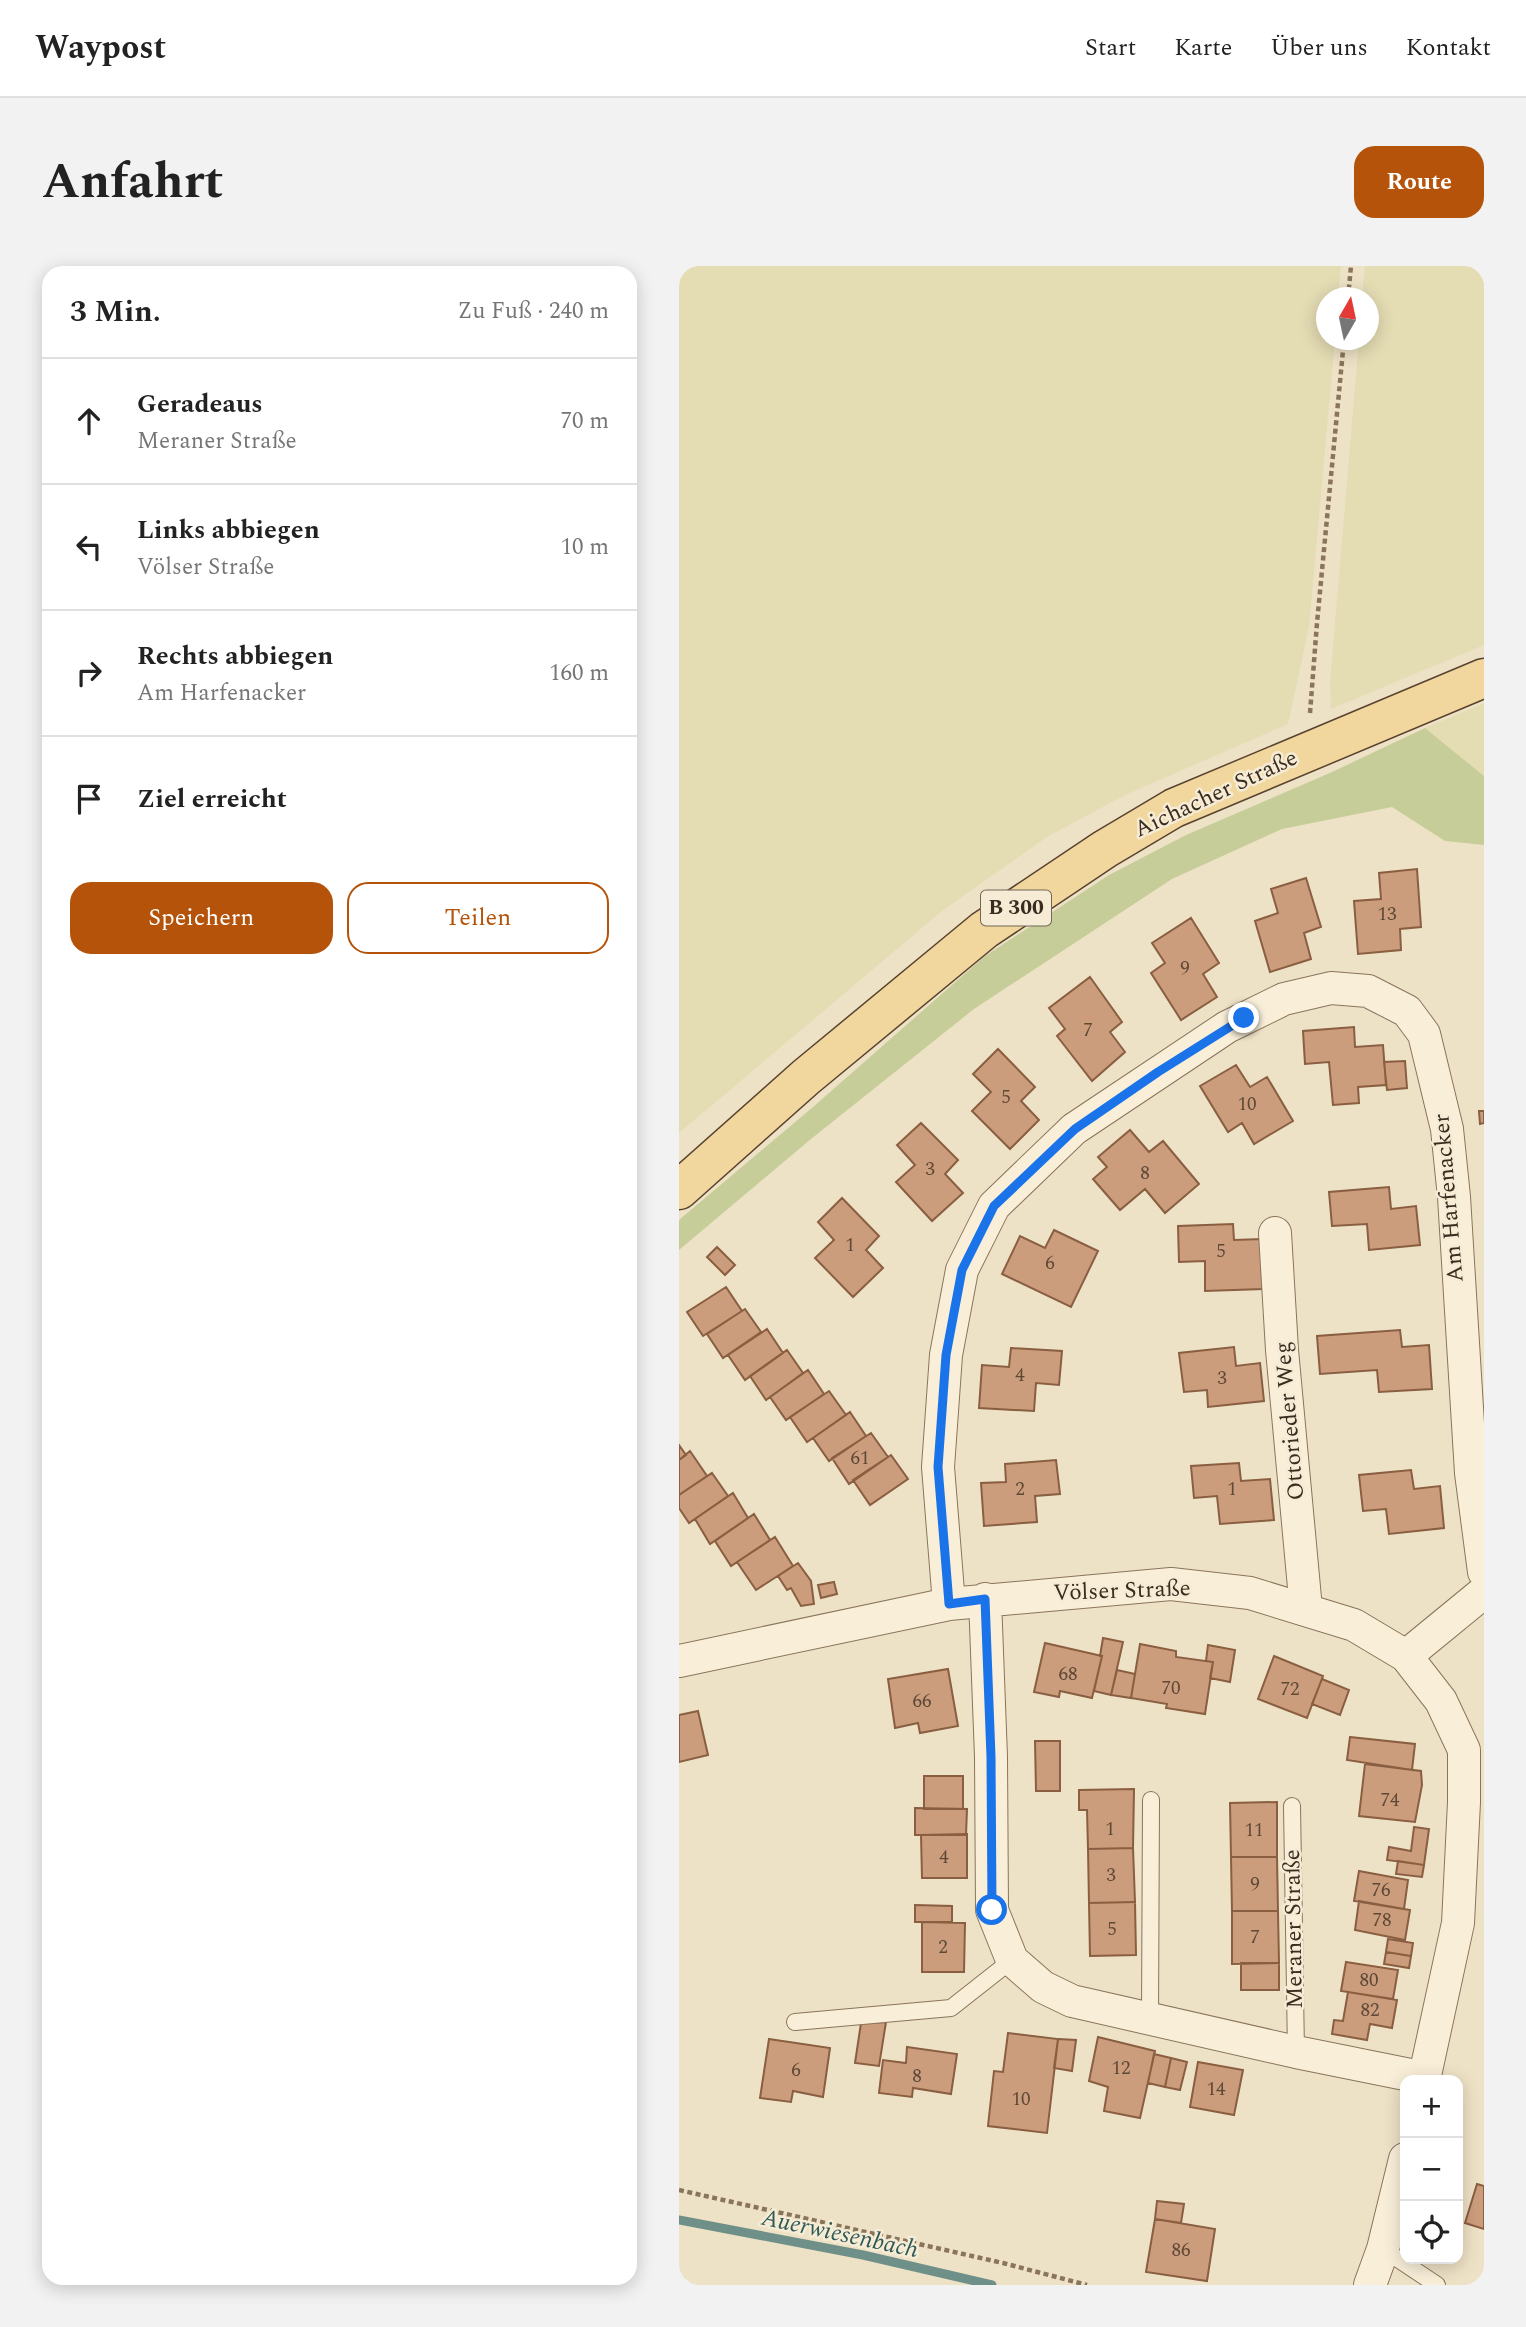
<!DOCTYPE html>
<html lang="de">
<head>
<meta charset="utf-8">
<style>
	body { margin:0; font-family:Spectral,serif; background:#f2f2f2; color:#222 }
	.controls { position:absolute; right:21px; bottom:21px; display:grid; overflow:hidden; border-radius:14px; box-shadow:0 4px 18px #0003 }
	.controls button { width:63px; height:63px; display:grid; place-items:center; padding:0; border:0; border-bottom:2px solid #e0e0e0; background:#fff; color:#222; font:35px sans-serif }
	.compass { position:absolute; left:637px; top:21px; width:63px; height:63px; border-radius:50%; background:#fff; box-shadow:0 4px 18px #0003; rotate:9deg }
	.stop { position:absolute; width:21px; height:21px; margin:-16px; border:5px solid #1a73e8; border-radius:50%; background:#fff }
	.stop.end { background:#1a73e8; border-color:#fff; box-shadow:0 2px 7px #0008 }
	.list { margin:0; padding:0; list-style:none }
	h2 { display:flex; justify-content:space-between; align-items:center; height:91px; margin:0; padding:0 28px; font-size:30px }
	h2 small { font-size:23px; font-weight:400; color:#767676 }
	.list li { display:grid; grid-template-columns:46px 1fr auto; gap:21px; align-items:center; box-sizing:border-box; height:126px; padding:0 28px; border-top:2px solid #e0e0e0 }
	.list b { display:block; font-size:26px; white-space:nowrap }
	.list p { margin:0; font-size:23px; white-space:nowrap; color:#767676 }
	.list em { font-size:23px; font-style:normal; color:#767676 }
	.actions { display:flex; gap:14px; padding:21px 28px }
	.actions a { flex:1; padding:16px 0; border:2px solid #b45309; border-radius:21px; text-align:center; font-size:24px; color:#b45309 }
	.actions .main { background:#b45309; color:#fff }
	.icon { flex:none; width:38px; height:38px; fill:none; stroke:currentColor; stroke-width:2; stroke-linecap:round; stroke-linejoin:round }
	.map { position:relative; flex:none; width:805px; height:2019px; overflow:hidden; border-radius:21px }
	header { display:flex; align-items:center; gap:42px; box-sizing:border-box; height:98px; padding:0 35px; background:#fff; border-bottom:2px solid #e0e0e0 }
	header strong { font-size:33px }
	nav { display:flex; gap:38px; margin-inline-start:auto; font-size:24px }
	.intro { display:flex; align-items:center; justify-content:space-between; box-sizing:border-box; height:168px; padding:0 42px }
	h1 { margin:0; font-size:49px }
	.button { padding:18px 32px; border-radius:21px; background:#b45309; color:#fff; font-size:24px; font-weight:700 }
	main { display:flex; gap:42px; padding:0 42px }
	aside { flex:1; background:#fff; border-radius:21px; box-shadow:0 4px 18px #0003 }
	.map>svg:first-child { display:block }
	.farmland { fill:#e4dcb3 }
	.green { fill:#c7cd99 }
	.lines { fill:none; stroke-linecap:round; stroke-linejoin:round }
	.stream { stroke:#6e9088; stroke-width:9 }
	.building { fill:#cc9d7c; stroke:#895e41; stroke-width:2 }
	.lane-casing { stroke:#8a745b; stroke-width:18 }
	.street-casing { stroke:#8a745b; stroke-width:34 }
	.primary-casing { stroke:#58422f; stroke-width:41 }
	.path { stroke:#8a745b; stroke-width:4.5; stroke-dasharray:5 3.5; stroke-linecap:butt }
	.lane { stroke:#f9efd9; stroke-width:16 }
	.street { stroke:#f9efd9; stroke-width:32 }
	.primary { stroke:#f1d79e; stroke-width:38 }
	.route { stroke:#1a73e8; stroke-width:9 }
	.labels { text-anchor:middle; dominant-baseline:central; stroke-width:5; stroke-linejoin:round; paint-order:stroke }
	.number-label { font-size:19px; fill:#5e4836 }
	.shield { fill:#f6ecd5; stroke:#726656; stroke-width:2 }
	.shield-label { font-size:21px; font-weight:bold; fill:#3a2c1f }
	.street-label { font-size:23px; fill:#3a2c1f; stroke:#f6ecd5 }
	.water-label { font-size:24px; font-style:italic; fill:#2f5a57; stroke:#f6ecd5 }
</style>
</head>
<body>
<header>
<strong>Waypost</strong>
<nav><a>Start</a><a>Karte</a><a>Über uns</a><a>Kontakt</a></nav>
</header>
<div class="intro"><h1>Anfahrt</h1><a class="button">Route</a></div>
<main>
<aside>
<h2>3 Min.<small>Zu Fuß · 240 m</small></h2>
<ul class="list">
<li><svg class="icon" aria-label="ahead" viewBox="0 0 24 24"><path d="M12 20V5M6 11l6-6 6 6"/></svg><div><b>Geradeaus</b><p>Meraner Straße</p></div><em>70 m</em></li>
<li><svg class="icon" aria-label="left" viewBox="0 0 24 24"><path d="M17 20v-9H6M10 6l-5 5 5 5"/></svg><div><b>Links abbiegen</b><p>Völser Straße</p></div><em>10 m</em></li>
<li><svg class="icon" aria-label="right" viewBox="0 0 24 24"><path d="M7 20v-9h11M14 6l5 5-5 5"/></svg><div><b>Rechts abbiegen</b><p>Am Harfenacker</p></div><em>160 m</em></li>
<li><svg class="icon" aria-label="arrive" viewBox="0 0 24 24"><path d="M6 21V4h12l-3 4 3 4H6"/></svg><div><b>Ziel erreicht</b></div></li>
</ul>
<div class="actions"><a class="main">Speichern</a><a>Teilen</a></div>
</aside>
<div class="map">
<svg width="805" height="2019" viewBox="0 0 805 2019">
	<rect width="100%" height="100%" fill="#eee2c6"/>
	<path class="farmland" d="M2,0h660l-3,31 -11,1v42h8l-26,287 -21,97 -163,71 -78,42 -105,74 -263,222v-842z
		M686,0h119v379l-153,64 -1,-27 29,-342h10v-42l-7,-1z
		M805,437v73l-59,-48z"/>
	<path class="green" d="M746,462l59,48v69l-39,-4 -53,-34 -110,22 -110,50 -198,130 -163,130 -132,111v-30l134,-113 172,-151 124,-81 77,-40 146,-63z"/>
	<g class="lines">
		<path class="stream" d="M0,1954l184,35 129,30"/>
	</g>
	<path class="building" d="M738,603l4,58 -21,2 1,21 -43,4 -4,-53 27,-2 -2,-26z
		M627,612l15,49 -17,6 7,26 -41,13 -15,-51 23,-8 -7,-24z
		M512,652l28,45 -16,11 14,23 -36,23 -30,-47 14,-10 -13,-20z
		M411,711l32,45 -12,10 15,20 -33,29 -35,-45 8,-7 -16,-21z
		M675,761l1,20 28,-2 3,40 -28,2 1,16 -26,2 -4,-43 -24,2 -2,-33z
		M319,783l37,38 -14,14 18,19 -29,29 -38,-38 19,-19 -18,-18z
		M726,795l2,27 -20,2 -3,-28z
		M557,799l14,22 17,-10 26,44 -39,23 -12,-21 -14,9 -28,-46z
		M800,845h5v12l-4,1z
		M242,857l37,37 -13,14 18,19 -31,28 -36,-39 19,-17 -18,-20z
		M451,864l19,22 14,-11 36,43 -34,29 -20,-24 -25,21 -27,-31 14,-12 -9,-10z
		M710,921l2,22 25,-3 4,39 -51,5 -2,-26 -35,2 -3,-34z
		M163,932l37,38 -13,14 17,18 -30,29 -38,-39 19,-18 -16,-18z
		M554,958l1,16 28,-1 1,50 -58,2v-30l-26,1 -1,-36z
		M375,964l44,21 -27,56 -69,-33 18,-38 25,12z
		M38,981l18,18 -10,10 -18,-18z
		M47,1021l16,24 -39,25 -16,-24z
		M66,1043l16,23 -38,26 -16,-24z
		M88,1063l16,24 -38,27 -17,-25z
		M721,1064l2,17 27,-2 3,44 -53,3 -2,-22 -57,4 -3,-38z
		M555,1081l2,19 24,-3 4,38 -56,6 -1,-17 -23,2 -5,-39z
		M332,1082l51,3 -3,34 -23,-2 -2,28 -55,-3 3,-43 27,2z
		M108,1084l16,23 -37,27 -16,-24z
		M129,1104l16,24 -38,26 -16,-23z
		M150,1125l17,24 -39,27 -17,-25z
		M171,1146l16,24 -37,25 -16,-23z
		M192,1167l17,24 -39,27 -17,-26z
		M0,1179l7,10 -7,5z
		M11,1185l17,25 -28,19v-35z
		M212,1189l17,24 -38,26 -17,-25z
		M377,1194l4,34 -25,2 2,26 -53,4 -3,-43 25,-1 -1,-18z
		M560,1197l2,18 29,-2 4,41 -54,4 -3,-28 -23,2 -3,-32z
		M732,1204l3,19 26,-3 4,42 -55,6 -3,-25 -23,2 -4,-36z
		M33,1207l16,23 -39,27 -10,-15v-13z
		M54,1227l15,25 -38,26 -15,-25z
		M75,1248l16,26 -39,26 -16,-25z
		M96,1271l18,29 -37,24 -19,-28z
		M119,1297l13,18 3,23 -13,2 -10,-18 -4,2 -9,-14z
		M155,1316l3,12 -16,4 -3,-13z
		M424,1372l20,4 -12,53 -17,-4 8,-35h-2z
		M366,1377l57,13 -10,42 -32,-7 -1,6 -25,-5z
		M461,1378l36,7v6l37,5 -8,52 -39,-6 1,-4 -36,-6z
		M529,1379l27,5 -5,32 -20,-4 3,-16 -7,-1z
		M595,1390l49,20 -16,42 -49,-19z
		M269,1403l10,57 -38,7 -2,-10 -23,5 -7,-49z
		M438,1404l18,4 -4,24 -20,-3z
		M643,1413l27,11 -9,25 -28,-11z
		M19,1445l10,44 -29,7v-47z
		M671,1471l65,7 -3,26 -65,-10z
		M356,1475h25v50h-24z
		M686,1498l56,7 1,14 -7,37 -56,-6z
		M245,1510h39v33h-39z
		M455,1523l-1,59 -45,1 -1,-39h-8v-20z
		M598,1536v55h-46l-1,-54z
		M236,1542l52,1 -1,26h-51z
		M735,1561l15,2 -5,36 -37,-5 2,-13 22,4z
		M288,1568v44h-45l-1,-43z
		M454,1582l2,54 -46,1 -1,-54z
		M552,1591h46l1,54h-46z
		M719,1595l26,4 -2,12 -26,-3z
		M680,1605l49,9 -4,29 -50,-8z
		M680,1635l51,9 -5,30 -50,-10z
		M456,1636l1,53 -46,1 -1,-53z
		M236,1639l37,1v16h-37z
		M553,1645h46l1,52 -47,1z
		M243,1656l43,1 -1,49h-42z
		M709,1673l25,4 -2,13 -25,-4z
		M707,1686l25,4 -2,12 -25,-4z
		M667,1696l52,8 -5,29 -52,-8z
		M562,1697h38v27h-38z
		M669,1726l49,8 -5,28 -22,-4 -3,16 -35,-6 2,-14 9,1z
		M207,1756l-7,44 -24,-3 6,-40z
		M329,1767l50,6 -11,94 -59,-7 6,-55 9,1z
		M419,1771l57,14 -15,67 -36,-7 4,-24 -19,-6z
		M90,1773l61,9 -7,49 -30,-6 -2,11 -31,-4z
		M379,1773l18,1 -4,31 -18,-3z
		M228,1781l50,7 -6,40 -38,-6 -1,9 -33,-4 4,-33 23,3z
		M475,1788l17,4 -6,29 -17,-4z
		M492,1792l16,4 -7,28 -15,-3z
		M519,1796l45,8 -9,45 -44,-8z
		M798,1918l7,2v43l-19,-6z
		M478,1935l27,3 -3,19 -26,-4z
		M476,1953l60,10 -8,52 -61,-9z"/>
	<g class="lines">
		<defs>
			<path id="lane" d="M613,1540l4,246
				M471,1752l1,-218
				M116,1756l156,-14 61,-48
				M704,1983l54,36"/>
			<path id="street" d="M596,967l7,117 24,259
				M306,1333l6,158 1,153 20,50 31,27 29,14 224,51 129,26
				M270,1338l-11,-137 8,-112 16,-85 32,-64 80,-77 153,-102 57,-28 47,-11 37,3 39,20 17,23 23,95 7,68 17,276 13,99
				M727,1390l78,-64
				M0,1395l270,-57 222,-20 79,9 104,32 52,31 35,45 23,49v52l-6,121 -34,157
				M691,2019l13,-36 22,-90"/>
			<path id="primary" d="M0,924l127,-113 178,-147 121,-81 69,-41 310,-130"/>
		</defs>
		<use href="#lane" class="lane-casing"/>
		<use href="#street" class="street-casing"/>
		<use href="#primary" class="primary-casing"/>
		<path class="path" d="M669,32l3,-32
			M631,447l7,-90 27,-283
			M0,1924l324,73 84,22"/>
		<use href="#lane" class="lane"/>
		<use href="#street" class="street"/>
		<use href="#primary" class="primary"/>
	</g>
	<g class="lines">
		<path class="route" d="M313,1644l-1,-153 -6,-158 -36,5 -11,-137 8,-112 16,-85 32,-64 81,-77 83,-57 86,-54"/>
	</g>
	<g class="labels">
		<g class="number-label">
			<text x="708" y="648">13</text>
			<text x="506" y="702">9</text>
			<text x="409" y="764">7</text>
			<text x="327" y="831">5</text>
			<text x="568" y="838">10</text>
			<text x="251" y="903">3</text>
			<text x="466" y="907">8</text>
			<text x="171" y="979">1</text>
			<text x="542" y="985">5</text>
			<text x="371" y="997">6</text>
			<text x="341" y="1109">4</text>
			<text x="543" y="1112">3</text>
			<text x="181" y="1192">61</text>
			<text x="341" y="1223">2</text>
			<text x="553" y="1223">1</text>
			<text x="389" y="1408">68</text>
			<text x="492" y="1422">70</text>
			<text x="611" y="1423">72</text>
			<text x="243" y="1435">66</text>
			<text x="711" y="1534">74</text>
			<text x="431" y="1563">1</text>
			<text x="575" y="1564">11</text>
			<text x="265" y="1591">4</text>
			<text x="432" y="1609">3</text>
			<text x="576" y="1618">9</text>
			<text x="702" y="1624">76</text>
			<text x="703" y="1654">78</text>
			<text x="433" y="1663">5</text>
			<text x="576" y="1671">7</text>
			<text x="264" y="1681">2</text>
			<text x="690" y="1714">80</text>
			<text x="691" y="1744">82</text>
			<text x="442" y="1802">12</text>
			<text x="117" y="1804">6</text>
			<text x="238" y="1810">8</text>
			<text x="537" y="1823">14</text>
			<text x="342" y="1833">10</text>
			<text x="502" y="1984">86</text>
		</g>
		<rect class="shield" x="302" y="624.5" width="70" height="35" rx="5"/>
		<g class="shield-label">
			<text x="337" y="642">B 300</text>
		</g>
		<g class="street-label">
			<text transform="translate(537 528) rotate(-25)">Aichacher Straße</text>
			<text transform="translate(770 932) rotate(-95)">Am Harfenacker</text>
			<text transform="translate(611 1155) rotate(-95)">Ottorieder Weg</text>
			<text transform="translate(443 1325) rotate(-2)">Völser Straße</text>
			<text transform="translate(615 1663) rotate(-91)">Meraner Straße</text>
		</g>
		<g class="water-label">
			<text transform="translate(161 1968) rotate(12)">Auerwiesenbach</text>
		</g>
	</g>
</svg>
<div class="controls">
<button>+</button>
<button>−</button>
<button><svg class="icon" aria-label="locate" viewBox="0 0 24 24"><circle cx="12" cy="12" r="6"/><path d="M12 2v4M12 18v4M2 12h4M18 12h4"/></svg></button>
</div>
<svg class="compass" viewBox="-18 -18 36 36"><path d="M0-13l5 13h-10z" fill="#e53935"/><path d="M0 13l5-13h-10z" fill="#767676"/></svg>
<div class="stop" style="left:313px;top:1644px"></div>
<div class="stop end" style="left:565px;top:752px"></div>
</div>
</main>
</body>
</html>
